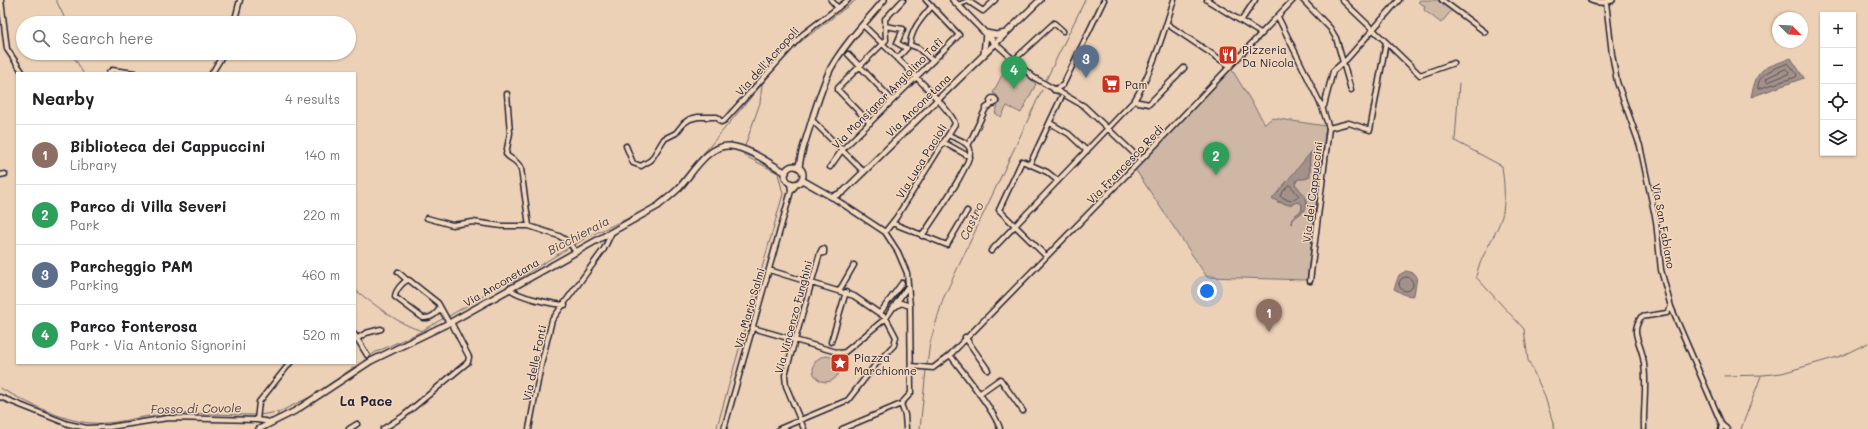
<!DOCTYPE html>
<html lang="en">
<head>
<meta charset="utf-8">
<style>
	body { margin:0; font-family:Mali,sans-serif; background:#f2f2f2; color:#202124 }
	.controls { position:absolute; right:12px; top:12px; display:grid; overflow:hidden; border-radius:0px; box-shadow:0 1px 3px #0004 }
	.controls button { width:36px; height:36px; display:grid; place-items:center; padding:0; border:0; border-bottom:1px solid #e0e0e0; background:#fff; color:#202124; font:20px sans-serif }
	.compass { position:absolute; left:1772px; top:12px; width:36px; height:36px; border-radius:50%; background:#fff; box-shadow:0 1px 3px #0004; rotate:114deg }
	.you { position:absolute; left:1207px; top:291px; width:14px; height:14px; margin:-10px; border:3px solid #fff; border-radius:50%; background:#1a73e8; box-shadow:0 0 0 6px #1a73e833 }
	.badge { display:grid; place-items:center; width:26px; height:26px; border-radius:50%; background:#c8321e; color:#fff; font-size:13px; font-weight:700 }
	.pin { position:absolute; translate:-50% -33px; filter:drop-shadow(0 1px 2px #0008) }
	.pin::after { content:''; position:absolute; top:21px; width:14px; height:12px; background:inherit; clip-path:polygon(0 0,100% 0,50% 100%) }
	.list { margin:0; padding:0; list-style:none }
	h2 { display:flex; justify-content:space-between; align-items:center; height:52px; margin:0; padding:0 16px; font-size:17px }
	h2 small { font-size:13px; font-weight:400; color:#757577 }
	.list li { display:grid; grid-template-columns:26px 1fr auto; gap:12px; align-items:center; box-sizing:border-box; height:60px; padding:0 16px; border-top:1px solid #e0e0e0 }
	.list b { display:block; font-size:15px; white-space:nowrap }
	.list p { margin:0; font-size:13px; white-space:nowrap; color:#757577 }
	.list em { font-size:13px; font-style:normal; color:#757577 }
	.icon { flex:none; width:22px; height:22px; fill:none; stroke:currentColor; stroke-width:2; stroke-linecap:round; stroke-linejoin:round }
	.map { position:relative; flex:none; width:1868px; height:429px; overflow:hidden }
	.search { position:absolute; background:#fff; box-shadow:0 1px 3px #0004; left:16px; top:16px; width:340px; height:44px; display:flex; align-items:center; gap:10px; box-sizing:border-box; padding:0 14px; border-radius:22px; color:#757577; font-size:15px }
	.panel { position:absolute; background:#fff; box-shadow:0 1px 3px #0004; left:16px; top:72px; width:340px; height:292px; border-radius:0px }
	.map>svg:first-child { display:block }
	.green { fill:#ceb7a4; stroke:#786c70; fill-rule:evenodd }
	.water { fill:#a4928a; stroke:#70656a }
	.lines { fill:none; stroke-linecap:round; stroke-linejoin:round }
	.shore { stroke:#564f5b; stroke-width:1 }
	.stream { stroke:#70656a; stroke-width:1 }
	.minor-casing { stroke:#22223b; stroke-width:7 }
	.major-casing { stroke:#22223b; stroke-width:8 }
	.minor { stroke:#f4d8bb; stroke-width:4 }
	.major { stroke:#f4d8bb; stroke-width:5 }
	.labels { text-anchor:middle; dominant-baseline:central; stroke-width:3; stroke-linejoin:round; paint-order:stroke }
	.poi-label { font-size:11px; fill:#22223b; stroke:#f4d8bb; text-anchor:start }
	.street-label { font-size:11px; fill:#22223b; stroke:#f4d8bb }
	.water-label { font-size:12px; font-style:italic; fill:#494453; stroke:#f4d8bb }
	.quarter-label { font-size:13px; font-weight:bold; fill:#22223b; stroke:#f4d8bb }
</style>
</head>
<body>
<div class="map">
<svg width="1868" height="429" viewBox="0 0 1868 429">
	<rect width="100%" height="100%" fill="#ecd1b6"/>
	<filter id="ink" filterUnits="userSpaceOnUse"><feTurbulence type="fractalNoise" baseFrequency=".025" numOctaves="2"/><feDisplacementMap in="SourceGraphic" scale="8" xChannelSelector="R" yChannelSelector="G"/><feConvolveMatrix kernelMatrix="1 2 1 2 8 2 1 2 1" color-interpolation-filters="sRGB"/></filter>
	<g filter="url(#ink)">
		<path class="green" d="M1420,0h18l14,10 -11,13 -17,-13 1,-4 -7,-4z
			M1009,61l27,23 -15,29 -14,-7 -6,11 -6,-4 5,-12 -3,-6 -4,-2z
			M1231,68l34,56 7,-6 54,8 -19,154 -100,-3 -72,-108zM1312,152c-5,9 1,17 -4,26l-10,1 -3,5 10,12v14l-11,7 -3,7 1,-6 10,-8v-6l-4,-2 -12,2 -9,-2z
			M813 369a13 13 0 1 1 26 0a13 13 0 1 1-26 0Z"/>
		<path class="water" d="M1791,58l13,20 -53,19c7,-32 11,-27 40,-39z
			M1312,151l-3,9 1,16 -5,3h-7l-3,5 10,12 2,10c-4,9 -13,9 -16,18l1,-6 10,-8v-6l-4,-2 -9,3 -17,-6z
			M1406,271l8,2 3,4 -3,18 -2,1 -7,-1 -11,-6 5,-14z"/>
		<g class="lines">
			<path class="shore" d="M1788,63l9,11 -1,3 -38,12c-1,-17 17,-20 30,-26z
				M1786,69l3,3 -1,2 -20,8 -2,-1 1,-3z
				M1289,185l2,1 8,10 -9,5 -10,-5z
				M1399 284a7 7 0 1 1 14 0a7 7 0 1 1-14 0Z"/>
			<path class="stream" d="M56,0l11,23
				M72,53l11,20
				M787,55l12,-12 57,-43
				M1046,80l39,-80
				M1459,83l-4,58 47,25c2,16 4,34 0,50 -6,21 -22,39 -26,61l48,52 4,31 16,34 11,35
				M745,146l15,-43 2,-18
				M671,192l114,-135
				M650,208l15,-11
				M573,246l14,-9 59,-27
				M355,290c21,15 43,35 68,41
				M447,317l35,-20 9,-9 9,-4 14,-3 56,-34
				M927,364l3,-21 13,-44 99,-209
				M1724,376l39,-1 19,-2 59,-17 27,-13
				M0,388c26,14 62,33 91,35 23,2 44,-6 67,-8 32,-3 65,0 98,0
				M259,415l20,-3
				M276,418l3,-6 33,-16 64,-44 40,-18 28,-16
				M717,427l66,-233 -5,-21 -33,-17 -2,-3
				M267,429l4,-3
				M920,429l6,-59
				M1741,429l20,-53"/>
			<defs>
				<path id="minor" d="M1,0l6,49 16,24
					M831,0l7,8
					M1207,0l55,34
					M1303,0l27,28 6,10 15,52
					M1442,0l43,32
					M1606,2l6,52 5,28 23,64 16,75 5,49 10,37 51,118 -1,4
					M958,5l10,-4 15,10 12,-11
					M932,6c-10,12 -21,23 -22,39l8,3 15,13
					M1278,17l44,90 7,21 -19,153
					M1241,21l14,-21
					M234,23l6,-23
					M1167,24l63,42
					M863,25c15,15 90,84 92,99l-59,94 -11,14
					M885,26l18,3 -6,14 7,4 2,2
					M1386,42l34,33 34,-12
					M996,44l37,33 51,29 57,54
					M848,54l44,46
					M897,59l10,-11
					M1014,60l40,-37 9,8
					M109,73l3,-3 23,3
					M212,73l12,-20
					M1054,90l9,-5 41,-85
					M507,94l3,39 -4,21c4,6 11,5 15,15l8,57
					M990 101a3 3 0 1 1 6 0a3 3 0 1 1-6 0Z
					M1134,101l15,3 35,-36
					M1322,107l2,-1 9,-35 14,-12 52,-59
					M812,120l52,52
					M870,123l-32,-33v-2l48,-48 -1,-21 18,-19
					M1050,123l19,11 18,17
					M1329,128l20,-5 21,7 16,-88 -44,-42
					M943,142l27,15
					M626,146l7,17 8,3 10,-6 13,-21 12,-6 8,-10 6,-4 8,-2h19l4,5 4,-2 77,-85 46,-35
					M968,146l18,-38 6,-4
					M1030,164l31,-66
					M830,167l12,-17 117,-115 -33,-35
					M0,175l5,-1
					M791,191l6,-7
					M832,197l53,35 13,20 9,21 3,33 1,87 -10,11 -59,25
					M427,218l25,7 21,-3 29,4h27l30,10 10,6 6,9
					M892,223l55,22 20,-34
					M922,236c9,-14 51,-72 48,-86 -1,-8 -15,-12 -22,-15
					M991,251l143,-150c19,-31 29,-67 40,-101
					M1046,256l-47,-46 23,-49 25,11 11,9
					M769,270l85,26 32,22 10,19 -2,8 -18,19 -28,36 -69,29
					M398,272l9,8
					M509,288c8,9 43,16 56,17
					M839,291l15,-26
					M440,307c-2,6 -9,12 -17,11l-28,-21c0,-6 8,-16 14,-17l29,23 11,20
					M895,307l6,-4 9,3
					M880,313l22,-30
					M753,328l87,25 5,-1 41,-34 22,-32
					M355,335l12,20
					M965,337l23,33
					M355,340l11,-7 15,-4
					M831,342l15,-50
					M950,355c12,16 46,57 50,74
					M911,366l22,2 17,-13 191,-195 152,-160
					M979,394l21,-15 23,32
					M0,397l68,27 19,4 23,-1 58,-9 89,2 14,2
					M901,404l4,11 1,14
					M257,420l2,-18 31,-39
					M1722,425l5,4
					M349,429l8,-5
					M383,429l19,-12 66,-55 1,-5 -18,-35
					M529,429l12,-64 11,-45 52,-71 8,-17
					M724,429l67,-238 -1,-8
					M804,429l-18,-43 -1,-11 35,-122 2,-4h2v4l-4,1
					M1644,429c-1,-24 4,-48 -1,-71 -3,-18 -13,-24 -2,-41l26,-4 4,-6"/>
				<path id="major" d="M953,0l43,44
					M1591,0c7,3 14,3 21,0
					M986,33l10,2 10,-2
					M984,54l2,-21
					M785 175a9 9 0 1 1 18 0a9 9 0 1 1-18 0Z
					M799,168c1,-14 7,-28 11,-42 6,-19 12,-40 21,-58 14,-25 35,-46 53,-68
					M802,180l30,17 11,-5 197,-192
					M259,429l36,-18 76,-50 80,-39 207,-116c7,-6 14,-11 21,-18 13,-14 29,-44 51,-42 19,2 39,17 56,27"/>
			</defs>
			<use href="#minor" class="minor-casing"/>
			<use href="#major" class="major-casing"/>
			<use href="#minor" class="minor"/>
			<use href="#major" class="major"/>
		</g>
	</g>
	<defs>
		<symbol id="restaurant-square" viewBox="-11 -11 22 22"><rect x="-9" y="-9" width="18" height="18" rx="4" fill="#c8321e" stroke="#f4d8bb"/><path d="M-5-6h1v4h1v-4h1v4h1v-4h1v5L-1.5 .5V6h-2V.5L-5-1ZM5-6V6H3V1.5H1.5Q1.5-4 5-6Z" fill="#fff"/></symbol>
		<symbol id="supermarket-square" viewBox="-11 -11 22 22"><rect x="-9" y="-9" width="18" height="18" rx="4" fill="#c8321e" stroke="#f4d8bb"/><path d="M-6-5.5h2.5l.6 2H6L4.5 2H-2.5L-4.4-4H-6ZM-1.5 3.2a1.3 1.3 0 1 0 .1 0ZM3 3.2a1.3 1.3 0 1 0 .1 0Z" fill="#fff"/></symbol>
		<symbol id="sight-square" viewBox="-11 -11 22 22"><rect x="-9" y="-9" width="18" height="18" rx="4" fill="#c8321e" stroke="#f4d8bb"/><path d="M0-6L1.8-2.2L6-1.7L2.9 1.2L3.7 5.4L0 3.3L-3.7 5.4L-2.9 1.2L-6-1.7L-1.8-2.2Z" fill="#fff"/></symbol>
	</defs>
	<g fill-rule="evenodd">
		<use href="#restaurant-square" x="1217" y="44" width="22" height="22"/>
		<use href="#supermarket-square" x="1100" y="73" width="22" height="22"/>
		<use href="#sight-square" x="829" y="352" width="22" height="22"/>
	</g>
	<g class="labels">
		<g class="poi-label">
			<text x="1242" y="49">Pizzeria<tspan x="1242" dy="13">Da Nicola</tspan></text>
			<text x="1125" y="84">Pam</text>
			<text x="854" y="357">Piazza<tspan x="854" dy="13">Marchionne</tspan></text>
		</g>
		<g class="street-label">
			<text transform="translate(767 61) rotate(-48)">Via dell'Acropoli</text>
			<text transform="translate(887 93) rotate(-45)">Via Monsignor Angiolino Tafi</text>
			<text transform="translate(918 105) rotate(-44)">Via Anconetana</text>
			<text transform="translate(921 161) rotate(-58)">Via Luca Pacioli</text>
			<text transform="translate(1125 164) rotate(-46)">Via Francesco Redi</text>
			<text transform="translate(1312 192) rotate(-83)">Via dei Cappuccini</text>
			<text transform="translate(1664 226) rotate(80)">Via San Fabiano</text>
			<text transform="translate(501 282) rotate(-30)">Via Anconetana</text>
			<text transform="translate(749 308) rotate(-74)">Via Mario Salmi</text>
			<text transform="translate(793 317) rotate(-75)">Via Vincenzo Funghini</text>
			<text transform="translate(534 363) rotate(-78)">Via delle Fonti</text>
		</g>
		<g class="water-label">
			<text transform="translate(971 221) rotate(-65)">Castro</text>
			<text transform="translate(578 235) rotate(-28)">Bicchieraia</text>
			<text transform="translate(196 408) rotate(-1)">Fosso di Covole</text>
		</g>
		<g class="quarter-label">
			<text x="366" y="400">La Pace</text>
		</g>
	</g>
</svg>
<div class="controls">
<button>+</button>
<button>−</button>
<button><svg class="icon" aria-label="locate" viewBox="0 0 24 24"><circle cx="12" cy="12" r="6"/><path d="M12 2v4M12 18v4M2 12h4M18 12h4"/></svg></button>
<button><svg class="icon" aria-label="layers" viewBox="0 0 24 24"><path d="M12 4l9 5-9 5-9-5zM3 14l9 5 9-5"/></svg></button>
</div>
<svg class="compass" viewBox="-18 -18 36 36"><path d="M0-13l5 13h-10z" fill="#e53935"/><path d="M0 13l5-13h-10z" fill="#757577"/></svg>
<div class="you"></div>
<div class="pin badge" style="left:1269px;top:332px;background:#8d6e63">1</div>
<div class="pin badge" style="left:1216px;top:175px;background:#2e9e5b">2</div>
<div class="pin badge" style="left:1086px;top:78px;background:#5c6f8a">3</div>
<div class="pin badge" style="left:1014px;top:89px;background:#2e9e5b">4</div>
<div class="search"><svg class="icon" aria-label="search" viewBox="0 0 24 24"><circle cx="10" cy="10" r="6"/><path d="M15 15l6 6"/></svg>Search here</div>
<section class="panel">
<h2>Nearby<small>4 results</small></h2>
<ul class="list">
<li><span class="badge" style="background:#8d6e63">1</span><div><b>Biblioteca dei Cappuccini</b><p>Library</p></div><em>140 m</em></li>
<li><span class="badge" style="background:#2e9e5b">2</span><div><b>Parco di Villa Severi</b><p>Park</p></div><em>220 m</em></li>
<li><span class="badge" style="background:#5c6f8a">3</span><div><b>Parcheggio PAM</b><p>Parking</p></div><em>460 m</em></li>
<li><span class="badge" style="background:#2e9e5b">4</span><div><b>Parco Fonterosa</b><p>Park · Via Antonio Signorini</p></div><em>520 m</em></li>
</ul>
</section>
</div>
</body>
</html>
